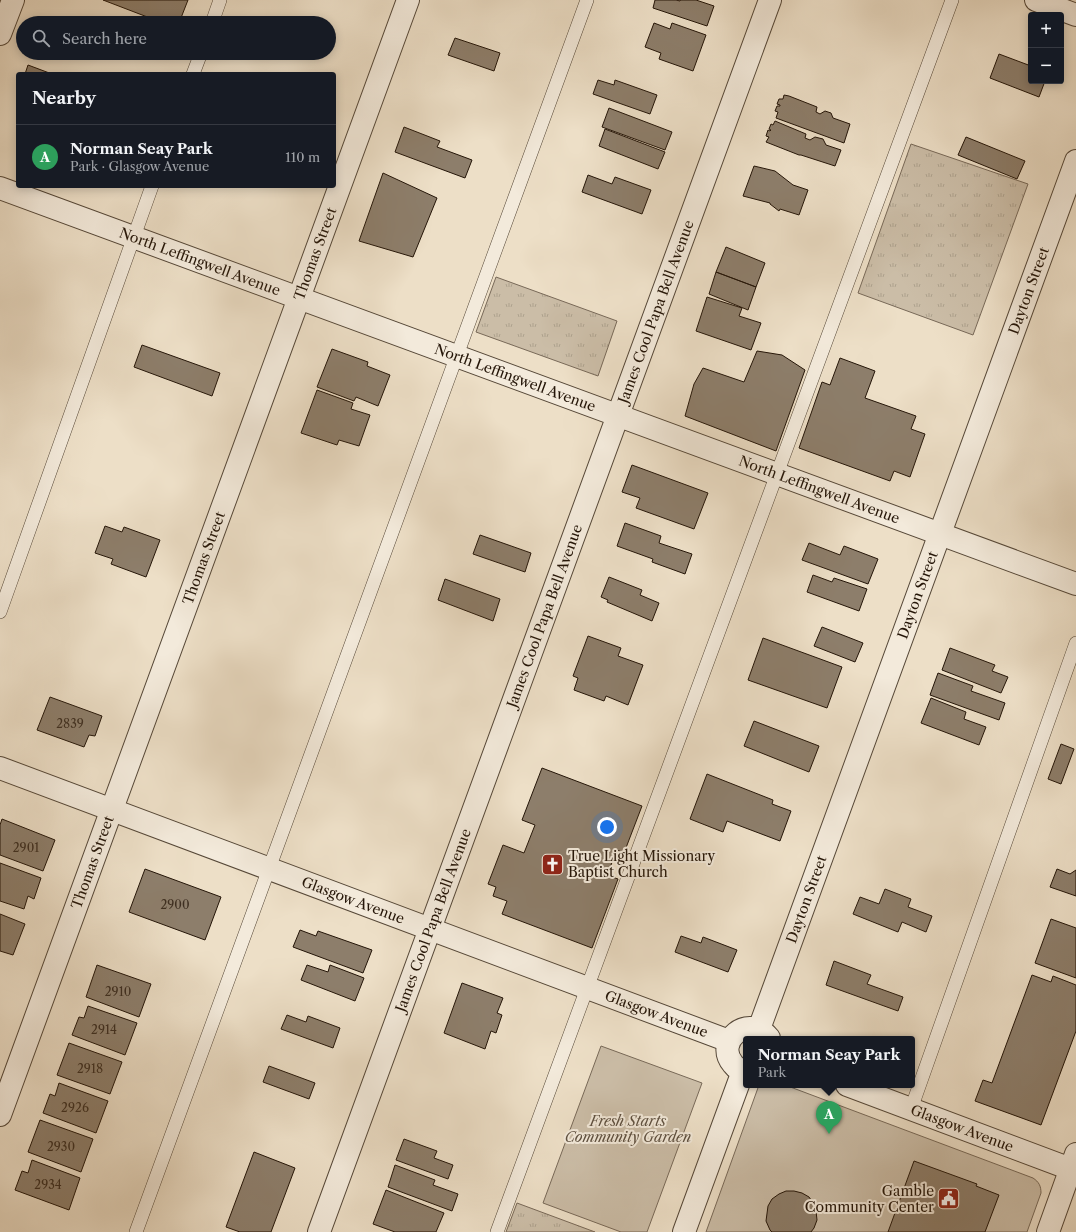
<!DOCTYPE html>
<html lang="en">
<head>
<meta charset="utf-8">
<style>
	body { margin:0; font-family:"Libre Caslon Text",serif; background:#20242c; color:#f1f3f6 }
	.controls { position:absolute; right:12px; top:12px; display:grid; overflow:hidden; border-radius:4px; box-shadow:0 2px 10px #0003 }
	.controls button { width:36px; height:36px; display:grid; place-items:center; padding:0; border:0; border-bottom:1px solid #363941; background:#171b24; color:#f1f3f6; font:20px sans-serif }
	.you { position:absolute; left:607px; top:827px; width:14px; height:14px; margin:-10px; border:3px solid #fff; border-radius:50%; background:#1a73e8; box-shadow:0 0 0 6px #1a73e833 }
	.badge { display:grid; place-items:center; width:26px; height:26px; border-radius:50%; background:#db2777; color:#fff; font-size:13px; font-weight:700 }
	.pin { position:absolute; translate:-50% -33px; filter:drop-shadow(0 1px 2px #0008) }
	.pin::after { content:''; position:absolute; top:21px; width:14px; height:12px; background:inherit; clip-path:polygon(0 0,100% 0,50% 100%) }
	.popup { position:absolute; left:743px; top:1036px; width:172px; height:52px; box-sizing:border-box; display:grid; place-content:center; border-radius:4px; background:#171b24; filter:drop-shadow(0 1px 3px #0005); font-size:13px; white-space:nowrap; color:#9ea1a6 }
	.popup b { font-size:15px; color:#f1f3f6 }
	.popup::after { content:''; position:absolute; left:50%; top:100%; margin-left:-8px; border:8px solid transparent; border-top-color:#171b24 }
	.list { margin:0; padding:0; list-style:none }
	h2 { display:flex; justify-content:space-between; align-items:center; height:52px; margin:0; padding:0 16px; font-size:17px }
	h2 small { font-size:13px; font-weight:400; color:#9ea1a6 }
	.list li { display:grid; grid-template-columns:26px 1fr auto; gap:12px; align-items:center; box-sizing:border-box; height:64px; padding:0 16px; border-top:1px solid #363941 }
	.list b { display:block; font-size:15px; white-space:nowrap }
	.list p { margin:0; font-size:13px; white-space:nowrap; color:#9ea1a6 }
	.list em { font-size:13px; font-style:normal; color:#9ea1a6 }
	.icon { flex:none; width:22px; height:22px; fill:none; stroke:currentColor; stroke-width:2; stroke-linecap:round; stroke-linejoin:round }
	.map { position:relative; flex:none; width:1076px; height:1232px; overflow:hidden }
	.search { position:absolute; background:#171b24; box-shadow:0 2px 10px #0003; left:16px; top:16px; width:320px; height:44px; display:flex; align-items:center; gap:10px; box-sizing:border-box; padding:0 14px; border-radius:22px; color:#9ea1a6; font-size:15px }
	.panel { position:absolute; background:#171b24; box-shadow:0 2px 10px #0003; left:16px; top:72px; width:320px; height:116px; border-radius:4px }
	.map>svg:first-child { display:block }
	.grass { fill:url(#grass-tufts); stroke:#786958 }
	.green { fill:#cbbda7; stroke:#786958 }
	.building { fill:#8d7e6b; stroke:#241508 }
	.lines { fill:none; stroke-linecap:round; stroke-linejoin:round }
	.lane-casing { stroke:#564838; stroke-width:14 }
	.street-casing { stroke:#564838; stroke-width:24 }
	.lane { stroke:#f3eadb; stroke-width:13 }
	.street { stroke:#f3eadb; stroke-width:22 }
	.labels { text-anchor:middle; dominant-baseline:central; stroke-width:4; stroke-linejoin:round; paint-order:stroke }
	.number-label { font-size:12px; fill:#3e2f21 }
	.street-label { font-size:14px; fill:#241508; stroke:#f3eadb }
	.poi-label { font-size:14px; fill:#241508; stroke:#f3eadb; text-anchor:start }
	.park-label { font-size:14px; font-style:italic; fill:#5e5040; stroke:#f3eadb }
</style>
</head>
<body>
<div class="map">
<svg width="1076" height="1232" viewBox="0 0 1076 1232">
	<defs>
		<pattern id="grass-tufts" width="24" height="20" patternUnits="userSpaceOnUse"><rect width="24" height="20" fill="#cbbda7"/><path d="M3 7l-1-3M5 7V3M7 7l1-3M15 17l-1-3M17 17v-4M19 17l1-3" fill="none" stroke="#aea28e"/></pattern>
	</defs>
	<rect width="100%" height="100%" fill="#eddfc7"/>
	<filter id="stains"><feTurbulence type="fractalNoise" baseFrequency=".005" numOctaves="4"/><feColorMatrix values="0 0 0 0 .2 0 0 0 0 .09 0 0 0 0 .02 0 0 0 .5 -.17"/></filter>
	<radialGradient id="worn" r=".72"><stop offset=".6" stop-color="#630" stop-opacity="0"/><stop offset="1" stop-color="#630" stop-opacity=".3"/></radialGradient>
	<path class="grass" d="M911,144l117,40 -55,151 -115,-42z
		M496,277l121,44 -19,55 -122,-44z
		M517,1203l78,29h-89z"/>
	<path class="green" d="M601,1046l101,37 -55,149h-26l-78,-29z
		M759,1085h26l248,93c6,4 8,8 8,15l-14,39h-321z"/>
	<path class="building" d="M103,0h85l-9,23h-16z
		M655,0h21l4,1v-1h16l18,6 -7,20 -54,-18z
		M654,23l16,6 2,-6 34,12 -13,36 -34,-12 2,-6 -16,-6z
		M455,38l45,15 -6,18 -46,-16z
		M999,54l32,12v15h14l-6,16 -49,-19z
		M28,65l24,9h-27z
		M598,80l16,5 1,-5 42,15 -7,19 -57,-20z
		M784,95l5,1 28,11 -1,5 4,2 5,-3 6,2 2,5 17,6 -6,19 -68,-25 2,-6 -3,-1 2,-5h3v-1l-3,-1 2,-5h4z
		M609,108l63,24 -7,18 -63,-23z
		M775,121l31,13 -1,4 5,2 5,-3 8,2 3,6 15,5 -6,16 -34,-11h-2l-33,-13 3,-5 -3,-1 2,-6 2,1 1,-1 -2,-1 2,-5 2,1z
		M404,127l36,14 -3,6 35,13 -7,18 -70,-26z
		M605,129l60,23 -7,17 -59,-23z
		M966,137l59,24 -8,18 -59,-24z
		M754,166l21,5 18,14 15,5 -9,25 -19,-6 -1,2 -9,-7v-1l-27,-7z
		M383,173l54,25 -24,59 -54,-16z
		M588,175l24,9 3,-7 36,13 -9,24 -60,-22z
		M726,247l39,16 -9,24 -40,-15z
		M716,272l40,15 -8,23 -39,-16z
		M707,297l35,11 -3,8 22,7 -10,27 -55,-19z
		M142,345l78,28 -8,23 -78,-29z
		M332,349l36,13 -1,4 23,9 -12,31 -22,-9 -2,4 -37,-14z
		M757,351l25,4 23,15 -29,81 -91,-35 9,-32 9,-16 41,14z
		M840,358l35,13 -10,27 51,18 -5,13 14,5 -15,43 -16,-6 -4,10 -91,-33 23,-66 8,3z
		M317,390l36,13 -2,6 19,6 -11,31 -20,-6 -2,5 -36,-12z
		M632,465l76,28 -14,36 -58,-21 4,-10 -18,-6z
		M625,523l36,13 -2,7 33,11 -7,20 -33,-12 1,-3 -36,-13z
		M105,526l17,6 2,-5 36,13 -14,37 -35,-13 2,-5 -18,-6z
		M480,535l51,18 -6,19 -52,-18z
		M809,543l31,12 4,-9 34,13 -10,25 -66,-24z
		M813,575l19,7 2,-4 33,11 -8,22 -52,-19z
		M609,577l33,13 -2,5 19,8 -7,18 -45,-19 1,-2 -7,-3z
		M445,579l55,20 -7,22 -55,-21z
		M822,627l41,16 -8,19 -41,-16z
		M588,636l33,12 -3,8 25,9 -15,40 -22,-9 -2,5 -30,-11 4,-12 -5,-2z
		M763,638l79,29 -15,41 -79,-28z
		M950,648l45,17 -3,6 16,6 -7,16 -59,-23z
		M938,673l35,13 -2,5 34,12 -6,17 -69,-25z
		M50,697l52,19 -7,20 -6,-1 -5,12 -47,-17z
		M931,698l35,14 -2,7 22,8 -7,18 -58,-22z
		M754,721l65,25 -10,26 -65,-26z
		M1061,744l13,5 -13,35 -13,-5z
		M542,768l100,38 -18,47 -7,-3 -10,25 11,4 -26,69 -90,-34 5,-13 -14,-5 3,-9 -8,-3 15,-39 21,8 11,-28 -13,-5z
		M707,774l66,26 -1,4 19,7 -11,30 -53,-20 -4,11 -33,-13z
		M2,819l53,21 -12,31 -43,-16v-30z
		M0,863l41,15 -7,21 -6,-3 -4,13 -24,-8z
		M145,869l76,28 -16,43 -76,-28z
		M1057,869l13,5 6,-4v26l-26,-9z
		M885,889l26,10 -3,8 24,9 -6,16 -24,-10 -4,10 -45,-18 7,-17 19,7z
		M0,914l25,10 -12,31 -13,-4z
		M1051,919l25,9v50l-41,-15z
		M300,930l16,6 2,-5 54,19 -9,23 -70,-26z
		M681,936l20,7 2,-6 34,13 -9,22 -53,-20z
		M834,961l37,14 -4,9 36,13 -5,14 -72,-26z
		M97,965l54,19 -12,33 -53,-20z
		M307,965l21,7 2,-7 34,13 -9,23 -54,-21z
		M1032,975l19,7 2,-6 23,9v46l-35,94 -66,-24 8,-21 9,3z
		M462,983l41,15 -6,15 5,2 -6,18 -5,-2 -6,18 -41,-16z
		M88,1006l49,17 -12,32 -53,-20 7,-18 5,1z
		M287,1015l19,7 2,-6 32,12 -7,20 -52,-19z
		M69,1043l53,19 -12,32 -53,-19z
		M269,1066l46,17 -6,16 -46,-17z
		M59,1083l49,18 -12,32 -53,-20 7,-19 5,2z
		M40,1120l53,19 -12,33 -53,-20z
		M404,1139l33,12 -3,7 19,7 -5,14 -52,-19z
		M254,1152l41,16 -24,64h-31l-14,-5z
		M32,1160l48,18 -11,32 -54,-20 7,-19 6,2z
		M914,1161l63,23 -1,2 23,9 -14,37h-97z
		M395,1165l40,15 -2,5 25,9 -6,17 -64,-24z
		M386,1190l58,23 -8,19h-41l-22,-8z
		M786,1191h8l8,2 7,4 5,7 2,7 1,9 -3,8 -3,4h-39l-2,-2 -4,-9 2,-15 4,-7 7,-5z"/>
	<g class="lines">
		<defs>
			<path id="lane" d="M212,23l8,-23
				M193,74l8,-21
				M0,612l152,-426
				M911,1109l165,-466
				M136,1232l451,-1232
				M497,1232l455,-1232"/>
			<g id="street">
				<path d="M1036,0l40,15"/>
				<path d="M0,34l13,-34"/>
				<path id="s1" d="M0,188l1076,396"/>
				<path id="s2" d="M0,768l729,273"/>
				<path id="s3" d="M759,1029l317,-868"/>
				<path d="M746,1072c-5,-1 -10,-4 -13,-8 -19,-22 15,-52 36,-26"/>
				<path id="s4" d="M847,1085l229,86"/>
				<path id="s5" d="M0,1115l408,-1115"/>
				<path id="s6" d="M319,1232l451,-1232"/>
				<path d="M684,1232l59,-161"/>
				<path d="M1048,1232l28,-78"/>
			</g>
		</defs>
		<use href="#lane" class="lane-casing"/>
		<use href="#street" class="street-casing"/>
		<use href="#lane" class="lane"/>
		<use href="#street" class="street"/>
	</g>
	<defs>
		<symbol id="church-square" viewBox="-11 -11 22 22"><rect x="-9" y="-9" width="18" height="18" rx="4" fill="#8f2418" stroke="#f3eadb"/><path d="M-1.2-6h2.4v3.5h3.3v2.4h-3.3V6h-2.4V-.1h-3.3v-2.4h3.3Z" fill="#fff"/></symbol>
		<symbol id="civic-square" viewBox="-11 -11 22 22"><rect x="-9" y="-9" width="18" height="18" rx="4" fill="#8f2418" stroke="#f3eadb"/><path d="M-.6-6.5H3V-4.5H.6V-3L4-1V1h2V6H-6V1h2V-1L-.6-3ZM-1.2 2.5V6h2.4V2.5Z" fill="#fff"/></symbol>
	</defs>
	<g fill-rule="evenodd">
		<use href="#church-square" x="540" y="852" width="25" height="25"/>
		<use href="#civic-square" x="936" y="1186" width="25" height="25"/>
	</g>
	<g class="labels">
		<g class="number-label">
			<text x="70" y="723">2839</text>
			<text x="26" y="847">2901</text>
			<text x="175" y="904">2900</text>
			<text x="118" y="991">2910</text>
			<text x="104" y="1029">2914</text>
			<text x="90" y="1068">2918</text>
			<text x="75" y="1107">2926</text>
			<text x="61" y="1146">2930</text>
			<text x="48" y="1184">2934</text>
		</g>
		<g class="street-label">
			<text stroke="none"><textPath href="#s5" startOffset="917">Thomas Street</textPath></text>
			<text stroke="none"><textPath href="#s1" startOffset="213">North Leffingwell Avenue</textPath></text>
			<text stroke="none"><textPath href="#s3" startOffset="786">Dayton Street</textPath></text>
			<text stroke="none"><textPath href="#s6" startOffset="980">James Cool Papa Bell Avenue</textPath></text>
			<text stroke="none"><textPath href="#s1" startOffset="549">North Leffingwell Avenue</textPath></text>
			<text stroke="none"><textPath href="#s1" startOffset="873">North Leffingwell Avenue</textPath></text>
			<text stroke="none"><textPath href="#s5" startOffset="593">Thomas Street</textPath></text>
			<text stroke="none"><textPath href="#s3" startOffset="462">Dayton Street</textPath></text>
			<text stroke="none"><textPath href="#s6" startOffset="656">James Cool Papa Bell Avenue</textPath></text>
			<text stroke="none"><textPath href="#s5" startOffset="269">Thomas Street</textPath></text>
			<text stroke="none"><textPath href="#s2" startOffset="377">Glasgow Avenue</textPath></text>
			<text stroke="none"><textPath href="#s3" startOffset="138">Dayton Street</textPath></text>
			<text stroke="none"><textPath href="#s6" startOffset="332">James Cool Papa Bell Avenue</textPath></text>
			<text stroke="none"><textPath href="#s2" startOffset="701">Glasgow Avenue</textPath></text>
			<text stroke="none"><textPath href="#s4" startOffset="123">Glasgow Avenue</textPath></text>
		</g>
		<g class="poi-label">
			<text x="568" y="856">True Light Missionary<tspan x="568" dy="16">Baptist Church</tspan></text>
			<text x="934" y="1191" text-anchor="end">Gamble<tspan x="934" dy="16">Community Center</tspan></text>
		</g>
		<g class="park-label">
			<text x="628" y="1121">Fresh Starts<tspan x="628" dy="16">Community Garden</tspan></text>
		</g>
	</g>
	<rect width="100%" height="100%" filter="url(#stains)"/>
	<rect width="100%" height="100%" fill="url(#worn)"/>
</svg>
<div class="controls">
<button>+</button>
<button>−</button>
</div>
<div class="you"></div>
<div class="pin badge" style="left:829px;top:1134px;background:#2e9e5b">A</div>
<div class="popup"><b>Norman Seay Park</b>Park</div>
<div class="search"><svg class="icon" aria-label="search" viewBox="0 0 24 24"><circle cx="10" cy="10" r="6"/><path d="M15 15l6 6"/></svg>Search here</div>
<section class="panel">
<h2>Nearby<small></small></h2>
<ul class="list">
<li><span class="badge" style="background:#2e9e5b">A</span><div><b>Norman Seay Park</b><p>Park · Glasgow Avenue</p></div><em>110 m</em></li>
</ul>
</section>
</div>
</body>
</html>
